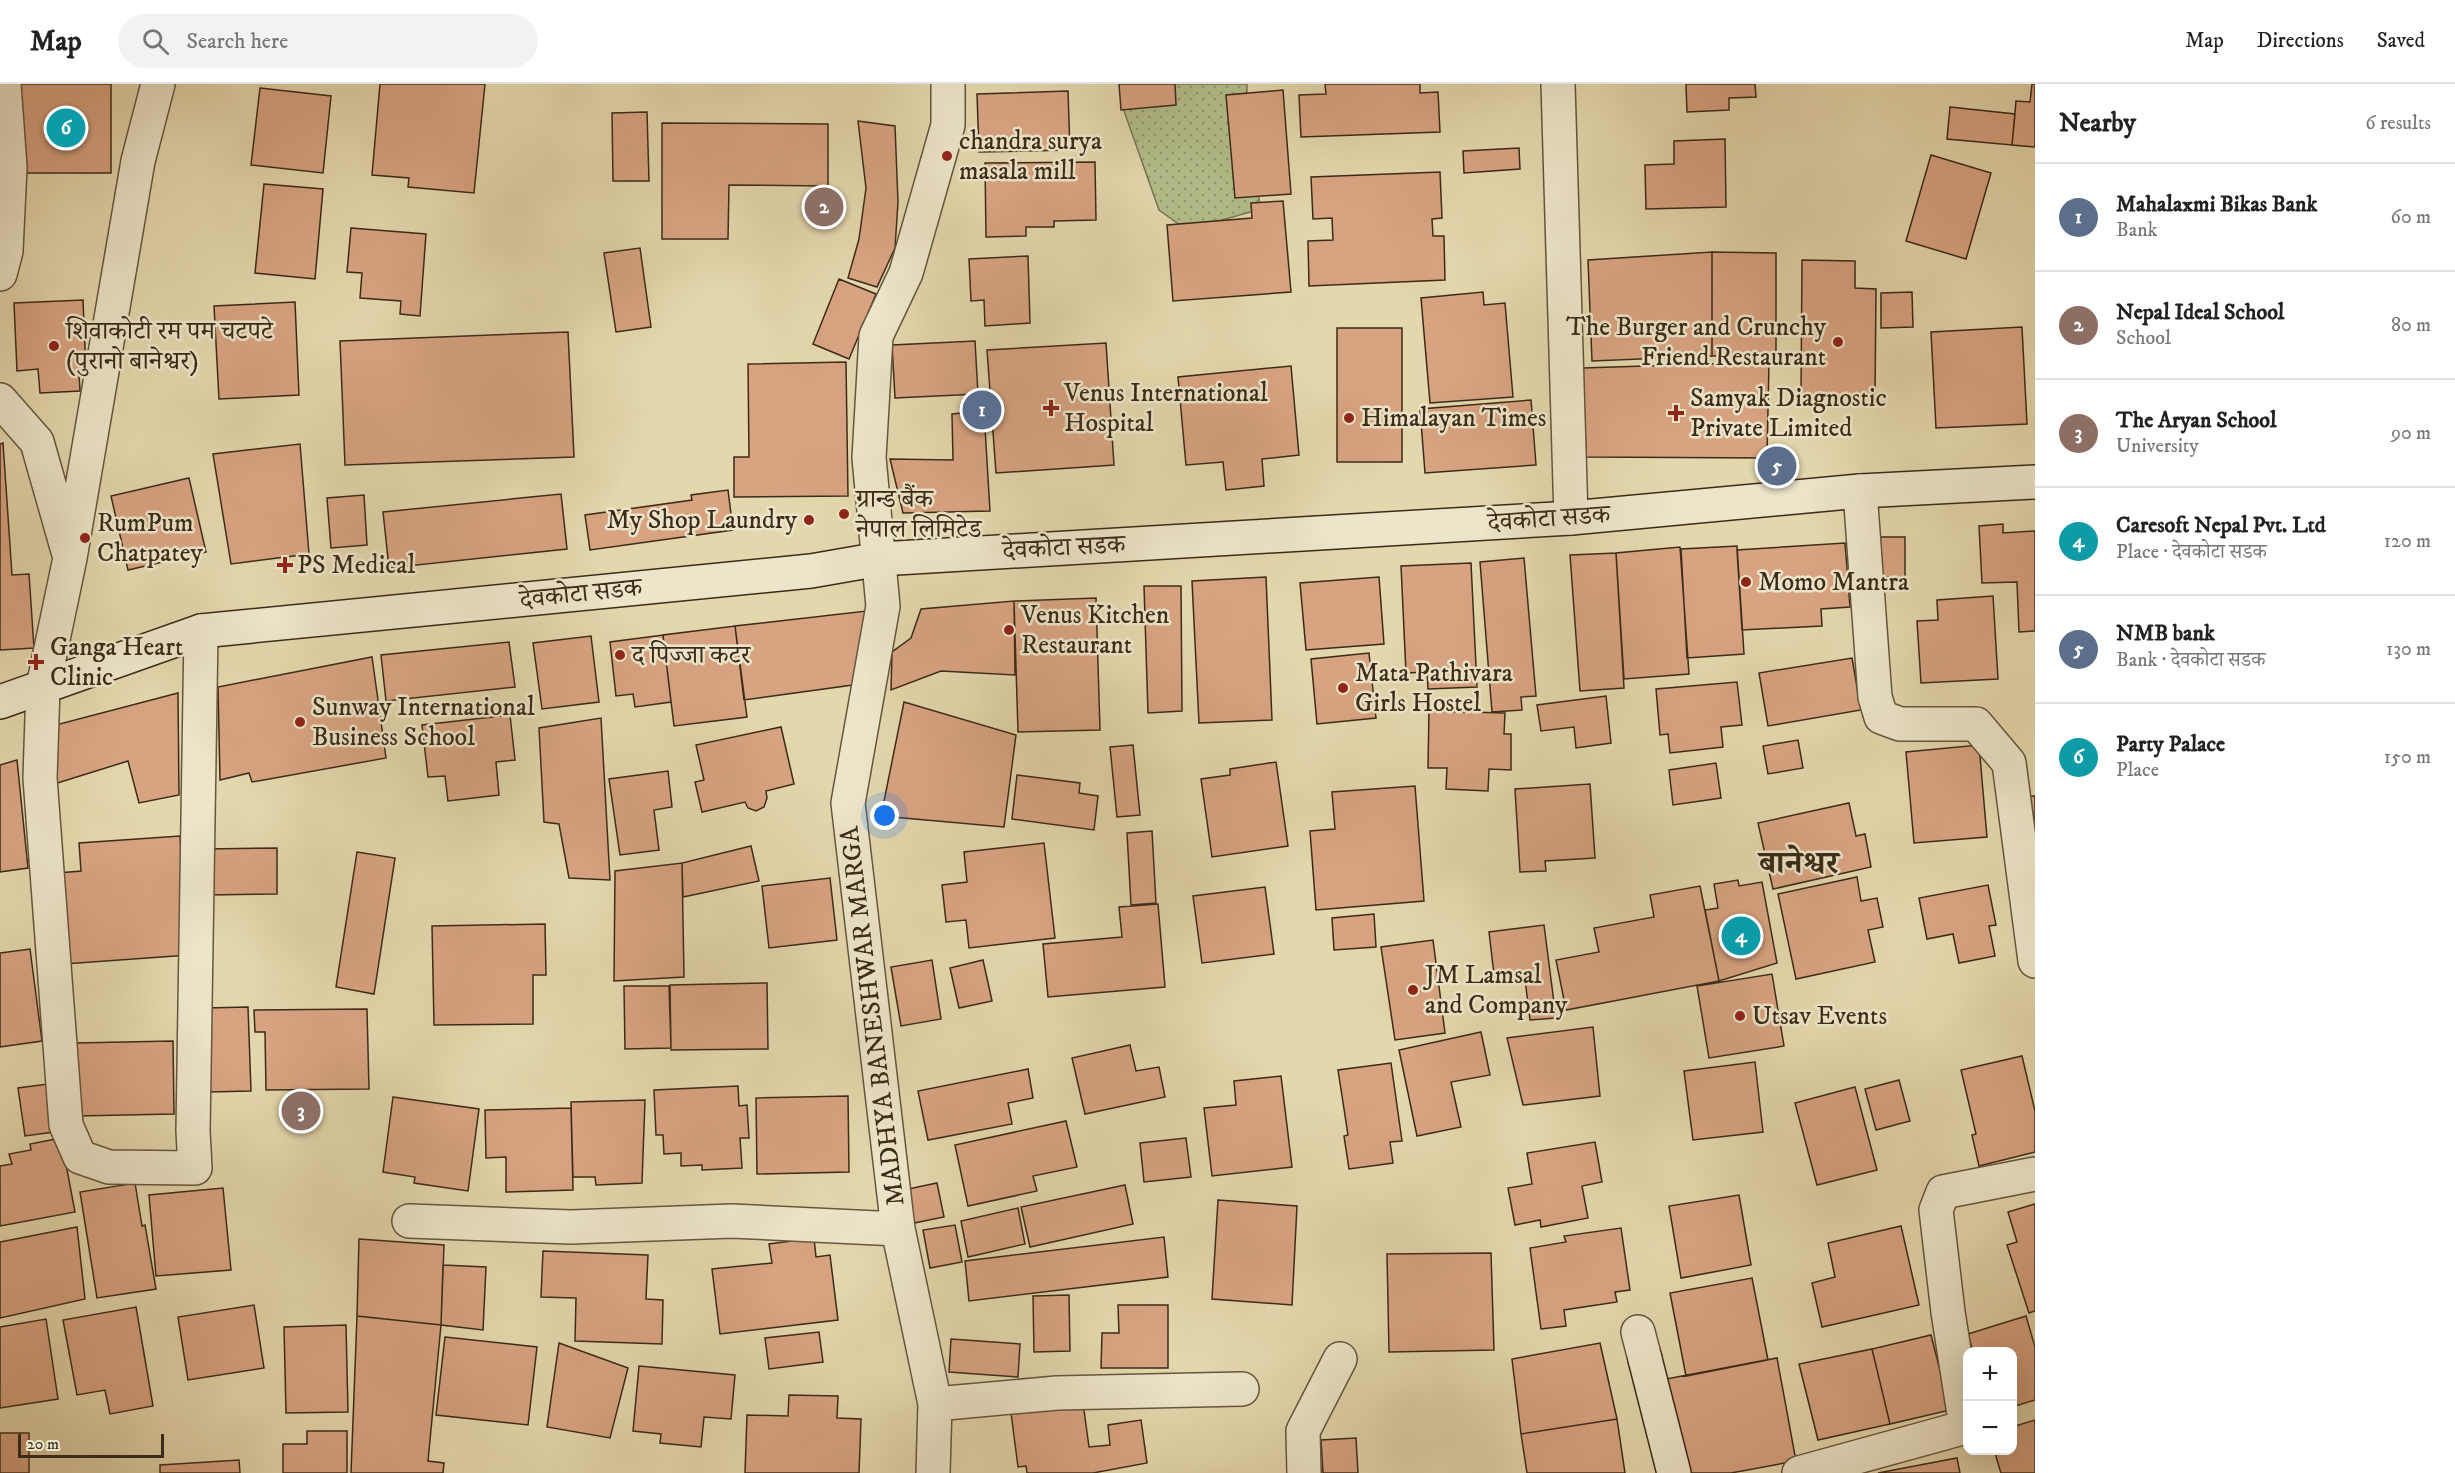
<!DOCTYPE html>
<html lang="en">
<head>
<meta charset="utf-8">
<style>
	body { margin:0; font-family:"IM FELL DW Pica","Noto Serif Devanagari",serif; background:#f2f2f2; color:#222 }
	.controls { position:absolute; right:18px; bottom:18px; display:grid; overflow:hidden; border-radius:12px; box-shadow:0 6px 24px #0002 }
	.controls button { width:54px; height:54px; display:grid; place-items:center; padding:0; border:0; border-bottom:2px solid #e0e0e0; background:#fff; color:#222; font:30px sans-serif }
	.scale { position:absolute; left:18px; bottom:15px; width:146px; box-sizing:border-box; padding-left:6px; border:3px solid #3b2b18; border-top:0; font-size:16px; line-height:21px; white-space:nowrap; color:#3b2b18; -webkit-text-stroke:4px #ede5ca; paint-order:stroke }
	.you { position:absolute; left:885px; top:732px; width:21px; height:21px; margin:-15px; border:4px solid #fff; border-radius:50%; background:#1a73e8; box-shadow:0 0 0 9px #1a73e833 }
	.badge { display:grid; place-items:center; width:39px; height:39px; border-radius:50%; background:#8f2418; color:#fff; font-size:20px; font-weight:700 }
	.pin { position:absolute; translate:-50% -50%; border:3px solid #fff; box-shadow:0 2px 6px #0006 }
	.list { margin:0; padding:0; list-style:none }
	h2 { display:flex; justify-content:space-between; align-items:center; height:78px; margin:0; padding:0 24px; font-size:26px }
	h2 small { font-size:20px; font-weight:400; color:#767676 }
	.list li { display:grid; grid-template-columns:39px 1fr auto; gap:18px; align-items:center; box-sizing:border-box; height:108px; padding:0 24px; border-top:2px solid #e0e0e0 }
	.list b { display:block; font-size:22px; white-space:nowrap }
	.list p { margin:0; font-size:20px; white-space:nowrap; color:#767676 }
	.list em { font-size:20px; font-style:normal; color:#767676 }
	.icon { flex:none; width:33px; height:33px; fill:none; stroke:currentColor; stroke-width:2; stroke-linecap:round; stroke-linejoin:round }
	.map { position:relative; flex:none; width:2035px; height:1389px; overflow:hidden }
	header { display:flex; align-items:center; gap:36px; box-sizing:border-box; height:84px; padding:0 30px; background:#fff; border-bottom:2px solid #e0e0e0 }
	header strong { font-size:28px }
	nav { display:flex; gap:33px; margin-inline-start:auto; font-size:21px }
	.search { width:420px; height:54px; background:#f2f2f2; display:flex; align-items:center; gap:15px; box-sizing:border-box; padding:0 21px; border-radius:33px; color:#767676; font-size:22px }
	main { display:flex }
	aside { flex:1; background:#fff }
	.map>svg:first-child { display:block }
	.park { fill:url(#park-dots); stroke:#767452; stroke-width:1.5 }
	.building { fill:#d8a381; stroke:#3b2b18; stroke-width:1.5 }
	.lines { fill:none; stroke-linecap:round; stroke-linejoin:round }
	.street-casing { stroke:#65563d; stroke-width:36 }
	.secondary-casing { stroke:#3b2b18; stroke-width:36 }
	.street { stroke:#ede5ca; stroke-width:33 }
	.secondary { stroke:#ede5ca; stroke-width:33 }
	.poi-dot { fill:#8f2418; stroke:#ede5ca; stroke-width:2 }
	.labels { text-anchor:middle; dominant-baseline:central; stroke-width:5; stroke-linejoin:round; paint-order:stroke }
	.poi-label { font-size:26px; fill:#3b2b18; stroke:#ede5ca; text-anchor:start }
	.street-label { font-size:26px; fill:#3b2b18; stroke:#ede5ca }
	.district-label { font-size:32px; font-weight:bold; fill:#3b2b18; stroke:#ede5ca }
</style>
</head>
<body>
<header>
<strong>Map</strong>
<div class="search"><svg class="icon" aria-label="search" viewBox="0 0 24 24"><circle cx="10" cy="10" r="6"/><path d="M15 15l6 6"/></svg>Search here</div>
<nav><a>Map</a><a>Directions</a><a>Saved</a></nav>
</header>
<main>
<div class="map">
<svg width="2035" height="1389" viewBox="0 0 2035 1389">
	<defs>
		<pattern id="park-dots" width="8" height="8" patternUnits="userSpaceOnUse" patternTransform="scale(1.5)"><rect width="8" height="8" fill="#b2be8b"/><path d="M2 2h.1M6 6h.1" fill="none" stroke="#929b71" stroke-width="1.8" stroke-linecap="round"/></pattern>
	</defs>
	<rect width="100%" height="100%" fill="#e4d7ad"/>
	<filter id="stains"><feTurbulence type="fractalNoise" baseFrequency=".00333" numOctaves="4"/><feColorMatrix values="0 0 0 0 .2 0 0 0 0 .09 0 0 0 0 .02 0 0 0 .5 -.17"/></filter>
	<radialGradient id="worn" r=".72"><stop offset=".6" stop-color="#630" stop-opacity="0"/><stop offset="1" stop-color="#630" stop-opacity=".3"/></radialGradient>
	<path class="park" d="M1124,0h123l-1,51 15,74 -74,21 -28,-20 -36,-102z"/>
	<path class="building" d="M21,0h90v89h-89z
		M380,0h105l-11,109 -66,-6 1,-9 -37,-3z
		M1119,0h56l1,21 -55,5z
		M1325,0h95v9l18,-1 2,40 -139,5 -2,-42 27,-1z
		M1686,0h69l1,13 -27,1v12l-42,2z
		M2032,0h3v63l-23,-2 4,-44 14,1z
		M260,4l71,8 -8,77 -72,-8z
		M1283,6l8,104 -56,4 -9,-103z
		M1068,7l2,59 -91,2 -2,-58z
		M1950,23l65,7 -3,31 -65,-6z
		M647,28l2,69h-36l-1,-68z
		M858,37l37,5 3,76 -3,46 -18,39 -29,-9 11,-39 7,-51z
		M662,39l166,1v62l-99,-1 -1,54h-66z
		M1725,55l1,68 -80,2 -1,-44 29,-1v-23z
		M1519,64l1,21 -56,4 -1,-22z
		M1931,71l60,18 -25,86 -60,-18z
		M1095,78l1,58 -42,1v6h-28v9l-40,1 -1,-74z
		M1440,88l2,46 -10,1 1,17h11l1,44 -136,6 -1,-45 25,-1 -1,-22 -19,1 -2,-42z
		M264,100l59,5 -8,90 -60,-6z
		M1283,117l8,91 -118,9 -6,-76 85,-7 -1,-15z
		M351,144l75,6 -6,82 -20,-2 1,-13 -41,-3 2,-25 -15,-1z
		M640,164l11,79 -35,5 -12,-79z
		M1712,168v104l-120,5 -4,-101z
		M1712,168l64,1v102l-64,1z
		M1028,172l2,67 -45,3 -1,-26 -13,1 -2,-42z
		M1802,176l53,1v27l21,1 -1,108 -74,-2z
		M839,195l37,15 -27,65 -36,-15z
		M1483,208l1,13 21,-2 8,94 -83,6 -9,-105z
		M1912,208l1,35 -32,1v-35z
		M83,216l3,72 -7,1 1,18 -40,2 -2,-24 -21,2 -3,-68z
		M295,218l4,93 -80,4 -5,-93z
		M2022,243l5,97 -91,4 -5,-96z
		M1337,244h65v134h-65z
		M568,248l6,125 -229,8 -5,-124z
		M975,257l3,53 -83,4 -3,-53z
		M1106,259l8,122 -118,8 -9,-123z
		M846,278l2,134 -114,1v-40h15l-1,-93z
		M1769,278l-2,96 -181,-1 -3,-89z
		M1291,282l8,89 -37,4 2,27 -38,4 -3,-28 -37,3 -8,-88z
		M1531,316l5,65 -111,8 -5,-64z
		M984,327l6,100 -87,2 -13,-54 63,1 -1,-46z
		M3,359l9,132 17,-1 5,74 -34,2v-206z
		M300,360l9,110 -78,10 -18,-110z
		M189,394l17,74 -78,18 -17,-74z
		M728,406l5,40 -143,20 -5,-35 107,-15 -1,-5z
		M561,410l6,55 -178,19 -6,-56z
		M364,411l3,50 -36,3 -4,-50z
		M2003,440v9l32,-2v100l-16,1 -2,-50 -35,1 -3,-57z
		M1879,453h26v41l-26,-1z
		M1845,459l5,64 -29,2 1,17 -80,4 -5,-80z
		M1737,462l7,108 -57,4 -6,-109z
		M1680,463l9,127 -65,5 -8,-126z
		M1616,469l8,135 -44,3 -10,-136z
		M1524,474l12,138 -15,1 1,13 -30,2 -12,-150z
		M1471,479l6,124 -49,2 -1,-17 -21,1 -5,-107z
		M1266,493l6,143 -73,3 -7,-142z
		M1379,493l5,67 -78,6 -6,-67z
		M1144,502h37l1,125 -34,2z
		M1993,512l5,83 -77,4 -4,-62 21,-1 -1,-20z
		M1096,514l4,132 -82,2 -4,-131z
		M1014,517l1,74 -74,-4 -50,19 1,-38 19,-14 10,-29z
		M875,526l-15,74 -116,16 -9,-74z
		M735,542l12,91 -73,9 -11,-91z
		M663,551l8,67 -36,5 -2,-13 -17,2 -6,-54z
		M591,552l8,66 -57,7 -9,-66z
		M509,558l6,45 -129,14 -5,-46z
		M1369,569l7,65 -59,6 -6,-65z
		M372,573l14,101 -134,24 -3,-9 -29,7 -2,-93z
		M1852,574l9,52 -93,16 -9,-53z
		M1737,598l5,43 -21,2 2,20 -53,6 -2,-19 -8,1 -4,-46z
		M178,609l1,102 -40,8 -11,-42 -77,24 -3,-58z
		M1606,612l5,47 -35,5 -2,-21 -33,4 -4,-26z
		M904,618l112,33 -12,92 -123,-11z
		M1429,627l76,2 -1,21h7v36l-22,-1 -1,22 -42,-2 1,-21h-19z
		M510,631l5,45 -19,2 3,33 -51,6 -3,-25 -17,1 -6,-52z
		M601,634l9,162 -41,-2 -10,-54 -15,-2 -5,-94z
		M781,643l13,57 -28,7 1,7 -3,9 -8,4 -8,-3 -3,-6 -43,10 -7,-30 9,-2 -8,-35z
		M1798,656l5,28 -35,6 -5,-28z
		M1133,661l7,70 -23,2 -7,-70z
		M1979,661l8,92 -73,6 -8,-91z
		M17,676l11,108 -28,4v-107z
		M1276,678l12,84 -76,11 -11,-78 29,-4v-6z
		M1716,679l5,35 -48,7 -4,-35z
		M668,687l4,36 -18,3 5,40 -39,5 -11,-76z
		M1017,691l63,8 -1,10 19,3 -4,34 -82,-11z
		M1590,700l5,74 -50,3 1,10 -26,1 -5,-83z
		M1415,702l9,115 -108,9 -6,-79 25,-2 -3,-37z
		M2035,712v35h-11l-2,-34z
		M1849,719l7,33 9,-2 6,33 -98,22 -15,-66z
		M1152,747l4,72 -25,2 -4,-72z
		M180,752l9,119 -125,9 -6,-91 23,-2 -2,-28z
		M1044,759l11,95 -86,10 -3,-28 -20,2 -4,-37 25,-3 -3,-30z
		M751,762l8,35 -76,16 -1,-34z
		M277,764v46l-70,1 -2,-46z
		M357,768l38,6 -21,136 -38,-7z
		M682,779l2,114 -70,4 1,-110z
		M1857,793l4,24 16,-3 6,29 -15,3 7,32 -79,17 -18,-85z
		M830,794l7,62 -68,8 -7,-62z
		M1738,796l1,6 23,-4 15,81 -58,18 -14,-71 13,-2 -4,-24z
		M1988,801l8,40 -7,1 6,30 -36,7 -6,-29 -26,5 -8,-41z
		M1700,802l19,95 -153,29 -10,-50 43,-8 -5,-24 60,-11 -4,-22z
		M1265,803l9,67 -72,9 -9,-67z
		M1158,820l7,83 -117,10 -5,-53 79,-7 -3,-30z
		M1374,830l2,33 -42,3 -2,-32z
		M545,840l1,51h-13v49l-99,1 -2,-99z
		M1544,841l12,93 -26,2 -5,-41 -30,4 -6,-51z
		M1433,856l12,93 -50,7 -14,-93z
		M30,865l12,92 -42,6v-94z
		M932,876l9,59 -40,7 -10,-59z
		M983,876l9,41 -33,7 -9,-40z
		M1772,890l12,72 -75,12 -12,-72z
		M767,899l1,66 -97,1 -1,-65z
		M624,902h45l2,62 -46,1z
		M248,923l3,84 -43,1 -3,-84z
		M367,925l2,80 -103,1 -1,-58h-10l-1,-22z
		M1593,943l7,69 -77,9 -16,-67z
		M1481,948l9,43 -39,7 10,45 -44,9 -18,-86z
		M173,957l1,73 -98,2 -2,-73z
		M1130,961l6,26 23,-4 6,30 -80,17 -13,-56z
		M2022,972l13,55v41l-56,14 -7,-31 4,-1 -15,-64z
		M1755,978l8,70 -70,8 -9,-69z
		M1391,979l11,78 -12,1 3,21 -44,6 -5,-33 4,-1 -10,-65z
		M1028,985l5,29 -25,5 4,21 -84,16 -10,-49z
		M1281,992l11,91 -80,9 -8,-68 32,-3 -2,-24z
		M1899,996l11,41 -34,9 -11,-41z
		M48,1000l6,48 -29,4 -7,-48z
		M738,1002l1,20 8,-1 2,33h-9l2,30 -40,2v-5l-21,1v-13l-17,1 -1,-19h-7l-2,-45z
		M1855,1003l22,83 -60,15 -22,-82z
		M848,1012l1,76 -92,2 -1,-76z
		M393,1013l86,12 -11,82 -54,-8 1,-6 -32,-5z
		M645,1016l-3,83 -46,2 -1,-8h-22l-2,-75z
		M571,1024l2,82 -67,2v-35l-20,1 -1,-48z
		M1066,1037l11,46 -44,9 4,15 -69,15 -13,-61z
		M61,1054l14,74 -75,14v-60l12,-2 -3,-10 22,-4 -1,-6z
		M1186,1054l5,39 -47,5 -4,-39z
		M1595,1058l7,40 -20,4 6,32 -47,9 -1,-7 -25,5 -7,-37 24,-4 -5,-31z
		M135,1099l7,43 3,-1 11,64 -59,9 -17,-106z
		M937,1099l7,34 -30,6 -6,-34z
		M1125,1101l8,39 -103,23 -9,-40z
		M223,1104l8,82 -75,6 -7,-81z
		M1739,1111l12,70 -70,13 -12,-72z
		M1218,1116l79,6 -5,99 -80,-6z
		M2035,1120v107l-6,2 -22,-68 10,-3 -9,-30z
		M1018,1124l7,36 -57,13 -7,-36z
		M955,1141l7,37 -32,6 -7,-38z
		M1901,1142l18,79 -97,22 -10,-44 23,-6 -7,-34z
		M77,1143l8,72 -85,19v-76z
		M1621,1144l9,62 -15,2 2,10 -53,8 2,16 -25,3 -11,-81 36,-6 -2,-6z
		M1164,1153l4,40 -199,24 -4,-40z
		M814,1154l2,19 14,-2 8,65 -118,14 -8,-65 60,-6 -3,-19z
		M359,1155l85,6 -3,80 -84,-9z
		M543,1167l105,4 -2,44 17,1 -1,44 -87,-3 1,-43 -35,-1z
		M1491,1169l3,97 -105,2 -2,-98z
		M443,1181l43,2 -3,63 -42,-5z
		M1752,1194l16,82 -82,16 -16,-83z
		M1069,1211l1,56 -36,1 -1,-56z
		M254,1221l10,63 -76,12 -10,-63z
		M1118,1221h50v63h-67l1,-35h17z
		M136,1223l17,99 -43,8 -5,-24 -28,5 -14,-75z
		M357,1232l84,9 -13,136 16,2 -1,10h-92z
		M2026,1232l9,31v53l-23,7v-55h-39l-5,-18z
		M46,1235l12,80 -58,9v-81z
		M346,1241l2,87 -62,1 -2,-86z
		M819,1248l4,30 -54,7 -4,-31z
		M1931,1251l19,75 -60,14 -18,-75z
		M445,1253l92,10 -9,78 -92,-10z
		M951,1255l69,5 -2,33 -69,-5z
		M559,1259l69,25 -18,70 -63,-11z
		M1600,1259l17,76 -96,15 -9,-75z
		M1872,1265l18,75 -72,16 -19,-76z
		M1777,1274l19,103 -65,12h-47l-18,-94z
		M639,1282l96,9 -4,44 -27,-2 -3,30 -41,-4 1,-9 -28,-3z
		M789,1311l49,1 -1,22 24,1 -2,54h-114l2,-58 41,1z
		M1083,1319l6,44 21,-2 -2,-20 33,-5 6,43 -54,10h-66l-1,-7 -8,1 -7,-54z
		M1617,1335l8,54h-98l-6,-39z
		M2035,1336v53h-34l-7,-23h18v-23z
		M307,1347h40v42h-64v-29h24z
		M0,1349h29v40h-29z
		M1356,1354l2,35h-35l-2,-33z
		M1957,1374l3,15h-82z
		M239,1376l1,13h-80v-8z"/>
	<g class="lines">
		<defs>
			<path id="street" d="M158,0l-20,77 -68,397 -27,129 -3,91 26,347 14,32 29,10 86,1 -2,-37 8,-500
				M1558,0l13,434
				M0,190l6,-23 4,-84 -6,-83
				M0,316l37,42 31,109
				M1860,407l15,206 6,20 19,7h76l33,39 26,198
				M409,1137l162,6 161,-6 166,8
				M1638,1248l7,27
				M935,1320l122,-11 185,-4
				M933,1389l2,-69 -37,-175 -50,-426 35,-197 -14,-148 7,-122 30,-63 42,-148v-41
				M1304,1389l-1,-42 37,-72
				M1799,1389l167,-46 -18,-115 -12,-102 7,-18 92,-18"/>
			<path id="secondary" d="M0,618l201,-71 610,-60 69,-12 691,-41 289,-27 175,-9
				M1645,1275l29,114"/>
		</defs>
		<use href="#street" class="street-casing"/>
		<use href="#secondary" class="secondary-casing"/>
		<use href="#street" class="street"/>
		<use href="#secondary" class="secondary"/>
	</g>
	<g class="poi-dot">
		<circle cx="947" cy="72" r="6"/>
		<circle cx="1838" cy="258" r="6"/>
		<circle cx="54" cy="262" r="6"/>
		<path d="M1048 315h6v6h6v6h-6v6h-6v-6h-6v-6h6z"/>
		<path d="M1673 320h6v6h6v6h-6v6h-6v-6h-6v-6h6z"/>
		<circle cx="1349" cy="334" r="6"/>
		<circle cx="844" cy="430" r="6"/>
		<circle cx="809" cy="436" r="6"/>
		<circle cx="85" cy="454" r="6"/>
		<path d="M282 472h6v6h6v6h-6v6h-6v-6h-6v-6h6z"/>
		<circle cx="1746" cy="498" r="6"/>
		<circle cx="1009" cy="546" r="6"/>
		<circle cx="620" cy="571" r="6"/>
		<path d="M33 569h6v6h6v6h-6v6h-6v-6h-6v-6h6z"/>
		<circle cx="1343" cy="604" r="6"/>
		<circle cx="300" cy="638" r="6"/>
		<circle cx="1413" cy="906" r="6"/>
		<circle cx="1740" cy="932" r="6"/>
	</g>
	<g class="labels">
		<g class="poi-label">
			<text x="959" y="57">chandra surya<tspan x="959" dy="30">masala mill</tspan></text>
			<text x="1826" y="243" text-anchor="end">The Burger and Crunchy<tspan x="1826" dy="30">Friend Restaurant</tspan></text>
			<text x="66" y="247">शिवाकोटी रम पम चटपटे<tspan x="66" dy="30">(पुरानो बानेश्वर)</tspan></text>
			<text x="1064" y="309">Venus International<tspan x="1064" dy="30">Hospital</tspan></text>
			<text x="1690" y="314">Samyak Diagnostic<tspan x="1690" dy="30">Private Limited</tspan></text>
			<text x="1361" y="334">Himalayan Times</text>
			<text x="856" y="415">ग्रान्ड बैंक<tspan x="856" dy="30">नेपाल लिमिटेड</tspan></text>
			<text x="797" y="436" text-anchor="end">My Shop Laundry</text>
			<text x="97" y="439">RumPum<tspan x="97" dy="30">Chatpatey</tspan></text>
			<text x="297" y="481">PS Medical</text>
			<text x="1758" y="498">Momo Mantra</text>
			<text x="1021" y="531">Venus Kitchen<tspan x="1021" dy="30">Restaurant</tspan></text>
			<text x="50" y="563">Ganga Heart<tspan x="50" dy="30">Clinic</tspan></text>
			<text x="632" y="571">द पिज्जा कटर</text>
			<text x="1355" y="589">Mata Pathivara<tspan x="1355" dy="30">Girls Hostel</tspan></text>
			<text x="312" y="623">Sunway International<tspan x="312" dy="30">Business School</tspan></text>
			<text x="1425" y="891">JM Lamsal<tspan x="1425" dy="30">and Company</tspan></text>
			<text x="1752" y="932">Utsav Events</text>
		</g>
		<g class="street-label">
			<text transform="translate(1549 435) rotate(-4)">देवकोटा सडक</text>
			<text transform="translate(1064 464) rotate(-3)">देवकोटा सडक</text>
			<text transform="translate(581 510) rotate(-6)">देवकोटा सडक</text>
			<text transform="translate(873 932) rotate(-97)">MADHYA BANESHWAR MARGA</text>
		</g>
		<g class="district-label">
			<text x="1799" y="780">बानेश्वर</text>
		</g>
	</g>
	<rect width="100%" height="100%" filter="url(#stains)"/>
	<rect width="100%" height="100%" fill="url(#worn)"/>
</svg>
<div class="controls">
<button>+</button>
<button>−</button>
</div>
<div class="scale">20 m</div>
<div class="you"></div>
<div class="pin badge" style="left:982px;top:326px;background:#5c6f8a">1</div>
<div class="pin badge" style="left:824px;top:123px;background:#8d6e63">2</div>
<div class="pin badge" style="left:301px;top:1027px;background:#8d6e63">3</div>
<div class="pin badge" style="left:1741px;top:852px;background:#0f9aa8">4</div>
<div class="pin badge" style="left:1777px;top:382px;background:#5c6f8a">5</div>
<div class="pin badge" style="left:66px;top:44px;background:#0f9aa8">6</div>
</div>
<aside>
<h2>Nearby<small>6 results</small></h2>
<ul class="list">
<li><span class="badge" style="background:#5c6f8a">1</span><div><b>Mahalaxmi Bikas Bank</b><p>Bank</p></div><em>60 m</em></li>
<li><span class="badge" style="background:#8d6e63">2</span><div><b>Nepal Ideal School</b><p>School</p></div><em>80 m</em></li>
<li><span class="badge" style="background:#8d6e63">3</span><div><b>The Aryan School</b><p>University</p></div><em>90 m</em></li>
<li><span class="badge" style="background:#0f9aa8">4</span><div><b>Caresoft Nepal Pvt. Ltd</b><p>Place · देवकोटा सडक</p></div><em>120 m</em></li>
<li><span class="badge" style="background:#5c6f8a">5</span><div><b>NMB bank</b><p>Bank · देवकोटा सडक</p></div><em>130 m</em></li>
<li><span class="badge" style="background:#0f9aa8">6</span><div><b>Party Palace</b><p>Place</p></div><em>150 m</em></li>
</ul>
</aside>
</main>
</body>
</html>
